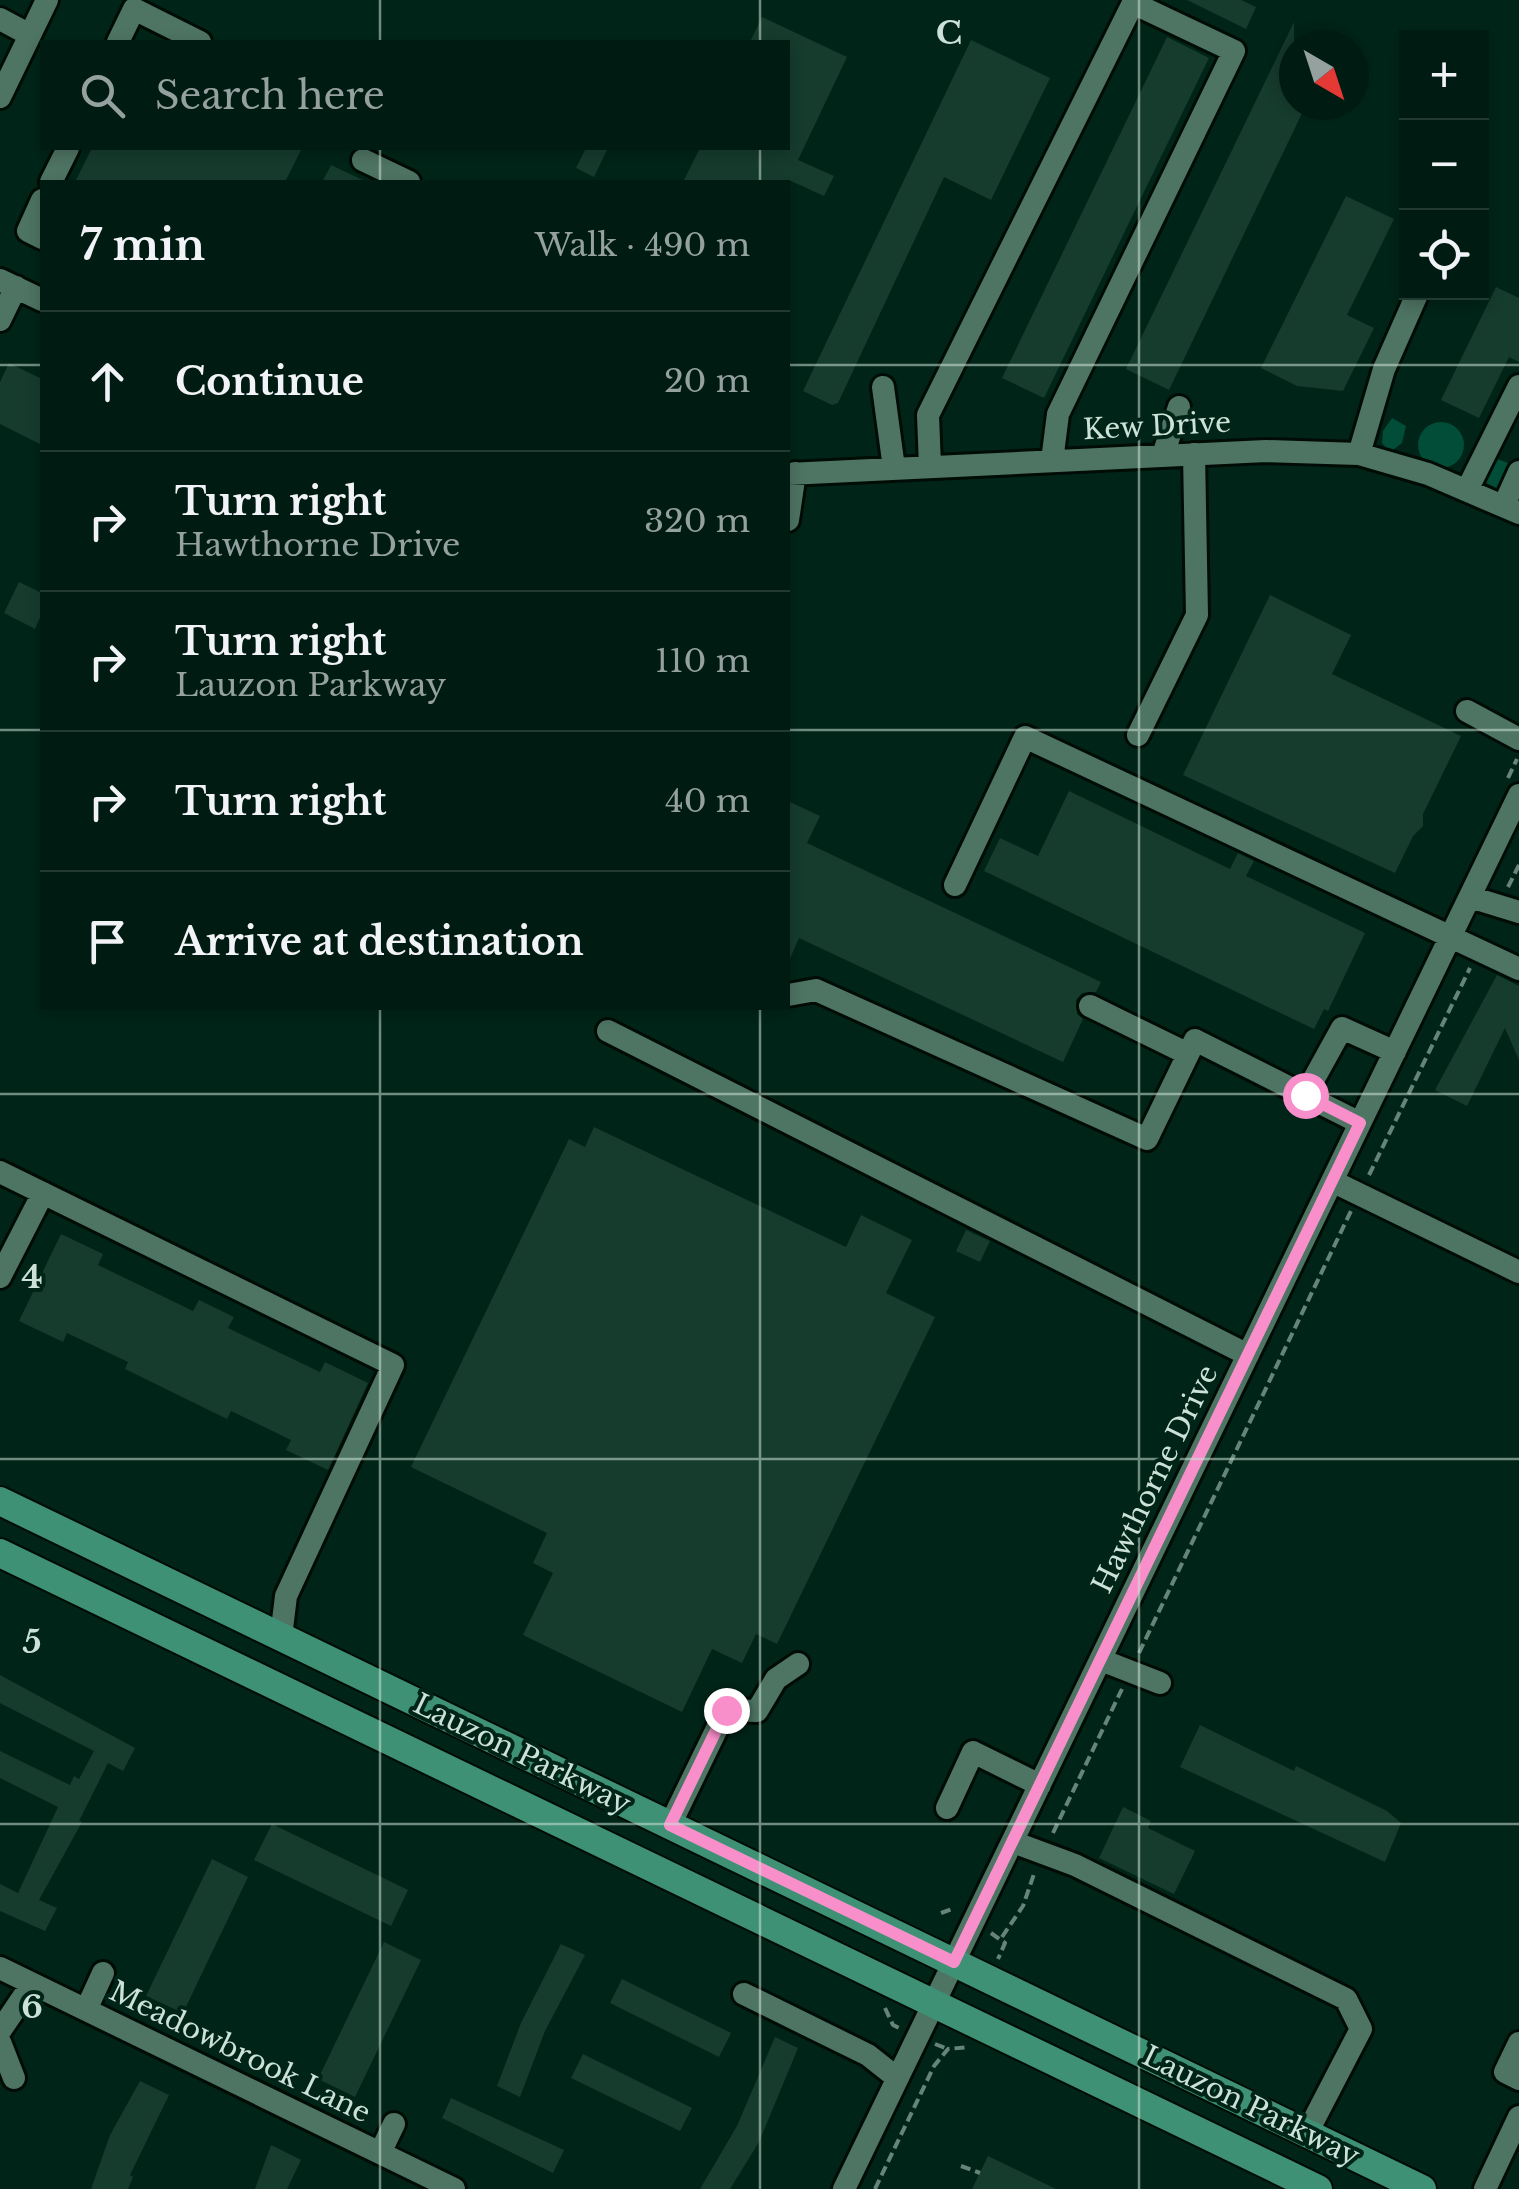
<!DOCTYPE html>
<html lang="en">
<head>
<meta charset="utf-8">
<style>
	body { margin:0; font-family:"Libre Baskerville",serif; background:#0e2920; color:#f1f3f6 }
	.controls { position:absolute; right:30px; top:30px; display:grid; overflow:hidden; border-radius:0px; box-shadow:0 5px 15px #0003 }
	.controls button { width:90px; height:90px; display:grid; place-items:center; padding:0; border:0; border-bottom:2px solid #223a32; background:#001c12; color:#f1f3f6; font:50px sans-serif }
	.compass { position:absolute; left:1279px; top:30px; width:90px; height:90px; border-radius:50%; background:#001c12; box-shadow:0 5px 15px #0003; rotate:141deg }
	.stop { position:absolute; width:30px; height:30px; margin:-22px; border:8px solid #f98fca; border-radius:50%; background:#fff }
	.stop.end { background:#f98fca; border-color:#fff; box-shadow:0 2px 10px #0008 }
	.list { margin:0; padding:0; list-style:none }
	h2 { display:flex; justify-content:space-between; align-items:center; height:130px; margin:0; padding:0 40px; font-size:42px }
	h2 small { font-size:32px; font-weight:400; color:#95a19f }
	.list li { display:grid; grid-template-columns:65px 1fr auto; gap:30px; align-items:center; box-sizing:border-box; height:140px; padding:0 40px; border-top:2px solid #223a32 }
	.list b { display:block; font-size:38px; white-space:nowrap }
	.list p { margin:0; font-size:32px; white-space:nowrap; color:#95a19f }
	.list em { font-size:32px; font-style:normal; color:#95a19f }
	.icon { flex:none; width:55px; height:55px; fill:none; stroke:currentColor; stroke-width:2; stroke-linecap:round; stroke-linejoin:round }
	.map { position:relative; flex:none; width:1519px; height:2189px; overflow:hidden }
	.search { position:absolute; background:#001c12; box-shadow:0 5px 15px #0003; left:40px; top:40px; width:750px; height:110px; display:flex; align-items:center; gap:25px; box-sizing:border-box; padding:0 35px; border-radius:0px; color:#95a19f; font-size:38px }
	.panel { position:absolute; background:#001c12; box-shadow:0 5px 15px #0003; left:40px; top:180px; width:750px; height:830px; border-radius:0px }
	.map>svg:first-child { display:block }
	.green { fill:#014d38 }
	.building { fill:#163c2e }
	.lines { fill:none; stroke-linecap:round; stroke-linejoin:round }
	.minor-casing { stroke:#000c05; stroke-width:28 }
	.major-casing { stroke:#000c05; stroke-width:32 }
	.path { stroke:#678478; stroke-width:4; stroke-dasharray:10 5; stroke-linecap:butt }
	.minor { stroke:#4e7464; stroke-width:22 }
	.major { stroke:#3e9174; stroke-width:28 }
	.route { stroke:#f98fca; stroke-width:12 }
	.grid { fill:none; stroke:#cce1d7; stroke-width:2.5; stroke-opacity:0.55 }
	.labels { text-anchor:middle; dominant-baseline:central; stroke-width:8; stroke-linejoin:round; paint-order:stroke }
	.street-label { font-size:28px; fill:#cce1d7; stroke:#002518 }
	.grid-label { font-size:32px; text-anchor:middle; font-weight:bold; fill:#cce1d7; stroke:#002518; stroke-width:8; stroke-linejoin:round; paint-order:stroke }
</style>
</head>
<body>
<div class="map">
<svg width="1519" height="2189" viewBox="0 0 1519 2189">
	<rect width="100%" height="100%" fill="#002518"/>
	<path class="green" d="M1392,418l14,8 -4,17 -12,9 -8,-9 1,-12z
		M1418 445a23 23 0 1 1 46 0a23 23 0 1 1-46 0Z
		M1495,458l21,8 -13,25 -21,-10z"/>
	<path class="building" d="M1187,0h54l15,7 -10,22z
		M762,17l85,40 -49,103 36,16 -10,20 -33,-15 -108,1 17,-34h88v-106h-38z
		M1294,22v83h12l-137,285 -43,-21z
		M1167,37l42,21 -165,340 -42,-20z
		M971,40l79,38 -59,122 -47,-23 -106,226 -6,2 -29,-14z
		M92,148h210l-17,34h-210z
		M586,148h22l-14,29 -18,-9z
		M331,165l36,17h-45z
		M1346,196l48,23 -47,96 27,13 -31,63 -46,-5 -36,-18z
		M1496,287l23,11v64l-10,-5 -30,61 -38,-18z
		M9,363l33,16v66l-42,-21v-42z
		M19,582l23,11v20l-7,16 -31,-16z
		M1270,595l81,40 -19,39 129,62 -38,78v12l-10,10 -18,37 -212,-98z
		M1069,791l161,78 8,-16 16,8 -8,15 119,57 -37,78 -4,-2 -10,20 -330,-158 16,-33 38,18z
		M788,801l32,15 -13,27 294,139 -5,10 -14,1 -6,7 1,14 6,5 -20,43 -264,-124 -11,25z
		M1497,975l22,11v74l-14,-32 -38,78 -32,-16z
		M594,1127l252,120 15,-32 51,25 -26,53 49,24 -158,327 -21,-10 -14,29 -30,-14 -30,63 -159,-77 30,-62 -20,-10 14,-30 -136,-66 158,-328 16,8z
		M966,1230l24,11 -10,21 -24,-11z
		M61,1234l42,20 -5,11 95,46 6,-11 35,17 -6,11 92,44 5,-10 43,21 -40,87 -42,-20 5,-10 -60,-29 -4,8 -102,-50 3,-7 -61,-29 -4,9 -44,-21z
		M0,1675l135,73 -12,23 -15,-8 -29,58 3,1 -43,78 18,8 -12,23 -45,-20v-27l18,9 40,-86 -58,-29v-27l70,34 4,-9 5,3 15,-28 -94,-48z
		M1200,1725l94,46 2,-5 91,45 14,12 -16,39 -205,-95z
		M1123,1807l28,14 -3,7 47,23 -21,43 -75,-36z
		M272,1824l136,66 -17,36 -137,-66z
		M212,1859l36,18 -65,136 -37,-17z
		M384,1942l37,18 -66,137 -37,-18z
		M561,1944l24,11 -40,76 -25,66 -23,-11 24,-63z
		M622,1979l109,54 -12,24 -109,-54z
		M775,2037l23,11 -39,94 -29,47h-30l37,-63z
		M583,2054l109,54 -12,23 -109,-53z
		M140,2081l29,14 -39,80 3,2 -5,12h-37l19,-54z
		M451,2098l113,52 -11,23 -111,-55z
		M271,2145l30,15 -14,29h-32z
		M988,2156l68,33h-84z"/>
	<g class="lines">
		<defs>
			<path id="minor" d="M0,19l30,16
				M118,42l16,-33 66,33
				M0,97l47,-97
				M363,160l46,22
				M51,182l17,-34
				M42,200l-14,31 14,7
				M0,280l42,20
				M0,320l16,-33
				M883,387l11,81
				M1359,454l25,-85 34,-77
				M1163,455l16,-48
				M930,467l-2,-52 205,-412 101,48 -176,363 -6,47
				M788,474l478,-23 93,3 69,20 91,39
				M1467,490l52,-104
				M1504,505l15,-33
				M788,520l7,-47
				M1467,711l52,28
				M1138,735l59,-120 -3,-161
				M955,885l70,-148 494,232
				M1470,897l49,15
				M788,995l28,-5 331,149 48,-99 165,83
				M1090,1006l98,48
				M608,1031l640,324
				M1305,1095l37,-67 53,24
				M0,1172l393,193 -107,231 -5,41
				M1332,1181l187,91
				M0,1277l43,-84
				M1101,1660l59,23
				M947,1808l26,-56 67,33
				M670,1825l56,-115 31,1 19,-32 22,-15
				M1013,1842l62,23 271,134 15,30 -54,104
				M0,1968l454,221
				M744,1994l124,61 29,23
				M86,2010l17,-37
				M0,2031l32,-47
				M0,2042l14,36
				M1519,2043l-14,29 14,7
				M380,2153l14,-29
				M844,2189l675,-1394
				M1485,2189l34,-72"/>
			<path id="major" d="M0,1501l1422,688
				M0,1553l1318,636"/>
		</defs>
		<use href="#minor" class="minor-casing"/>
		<use href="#major" class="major-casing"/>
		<path class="path" d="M1508,778l9,-19
			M1508,887l11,-22
			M1369,1175l101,-207
			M1139,1653l212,-442
			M1053,1833l69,-144
			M941,1913l14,-5
			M991,1933l14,10 -7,16
			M1002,1937l21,-31 11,-32
			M885,2008l8,17 6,3
			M935,2044l13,5
			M961,2166l19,7
			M875,2189l59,-123 14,-17 21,-2"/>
		<use href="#minor" class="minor"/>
		<use href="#major" class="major"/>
	</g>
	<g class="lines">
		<path class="route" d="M726,1710l-56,115 284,137 406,-839 -55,-28"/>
	</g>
	<path class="grid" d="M380,0v42M760,0v42M1139,0v2189M380,148v34M760,148v34M0,365h42M788,365h731M0,730h42M788,730h731M380,1008v1181M760,1008v1181M0,1094h1519M0,1459h1519M0,1824h1519"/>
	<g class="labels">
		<g class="street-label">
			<text transform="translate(1157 426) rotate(-3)">Kew Drive</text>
			<text transform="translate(1155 1479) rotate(-64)">Hawthorne Drive</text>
			<text transform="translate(522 1754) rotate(26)">Lauzon Parkway</text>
			<text transform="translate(240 2052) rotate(26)">Meadowbrook Lane</text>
			<text transform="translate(1251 2106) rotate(26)">Lauzon Parkway</text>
		</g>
	</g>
	<g class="grid-label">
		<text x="949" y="44">C</text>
		<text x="32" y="1288">4</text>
		<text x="32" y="1653">5</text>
		<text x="32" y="2018">6</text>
	</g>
</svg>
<div class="controls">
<button>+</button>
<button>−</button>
<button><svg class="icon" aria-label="locate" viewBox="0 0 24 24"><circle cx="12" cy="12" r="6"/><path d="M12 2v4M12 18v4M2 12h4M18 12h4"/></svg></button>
</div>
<svg class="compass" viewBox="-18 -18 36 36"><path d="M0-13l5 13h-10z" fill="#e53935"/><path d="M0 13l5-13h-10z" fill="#95a19f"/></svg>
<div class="stop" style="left:1305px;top:1095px"></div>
<div class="stop end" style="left:726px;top:1710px"></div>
<div class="search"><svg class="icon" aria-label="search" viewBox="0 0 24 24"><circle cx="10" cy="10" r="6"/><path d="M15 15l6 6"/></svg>Search here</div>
<section class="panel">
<h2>7 min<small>Walk · 490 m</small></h2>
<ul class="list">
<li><svg class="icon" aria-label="ahead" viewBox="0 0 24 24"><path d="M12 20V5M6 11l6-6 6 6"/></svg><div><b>Continue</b></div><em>20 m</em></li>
<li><svg class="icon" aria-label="right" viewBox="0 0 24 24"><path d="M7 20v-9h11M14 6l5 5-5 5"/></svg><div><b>Turn right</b><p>Hawthorne Drive</p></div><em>320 m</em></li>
<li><svg class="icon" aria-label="right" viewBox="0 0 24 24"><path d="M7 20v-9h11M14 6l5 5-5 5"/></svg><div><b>Turn right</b><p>Lauzon Parkway</p></div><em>110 m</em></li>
<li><svg class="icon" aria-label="right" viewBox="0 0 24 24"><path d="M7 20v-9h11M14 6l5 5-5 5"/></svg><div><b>Turn right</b></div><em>40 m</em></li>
<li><svg class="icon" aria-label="arrive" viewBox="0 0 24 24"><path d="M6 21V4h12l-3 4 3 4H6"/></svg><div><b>Arrive at destination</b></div></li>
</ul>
</section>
</div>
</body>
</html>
